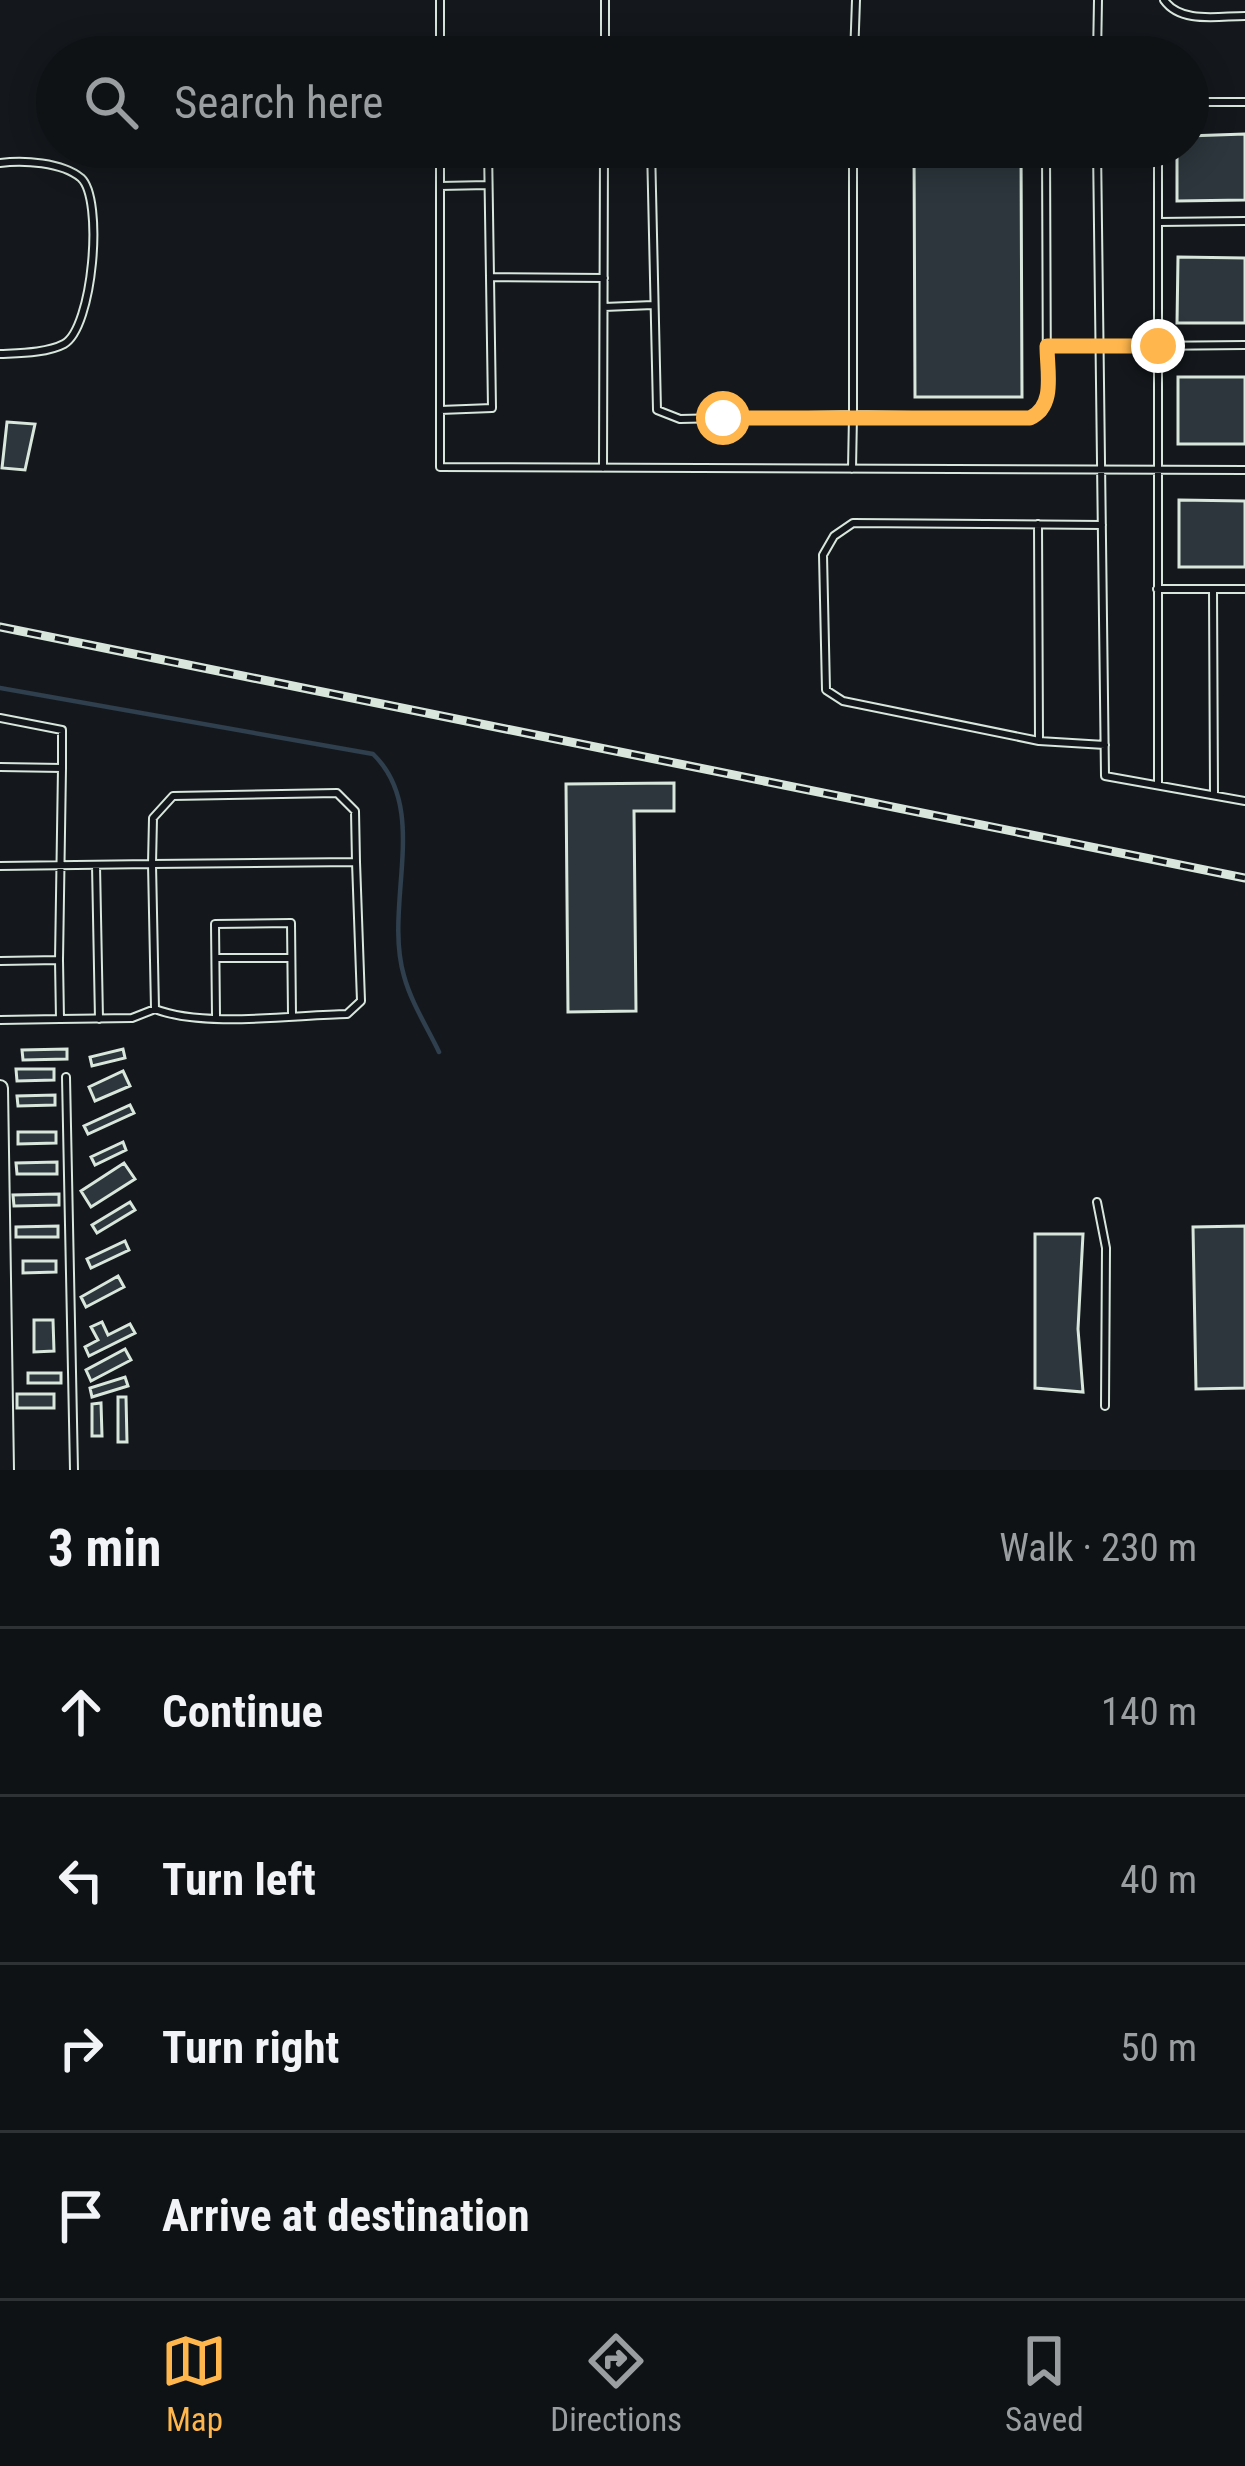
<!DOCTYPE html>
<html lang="en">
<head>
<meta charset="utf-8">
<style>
	body { margin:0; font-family:"Roboto Condensed",sans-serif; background:#181b1e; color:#f1f3f6 }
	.stop { position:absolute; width:36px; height:36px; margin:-27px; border:9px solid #ffb74d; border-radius:50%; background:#fff }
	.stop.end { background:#ffb74d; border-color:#fff; box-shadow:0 3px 12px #0008 }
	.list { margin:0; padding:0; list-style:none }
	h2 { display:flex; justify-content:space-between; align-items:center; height:156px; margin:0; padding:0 48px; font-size:51px }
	h2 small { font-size:39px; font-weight:400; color:#9b9ea0 }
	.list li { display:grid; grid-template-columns:78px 1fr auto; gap:36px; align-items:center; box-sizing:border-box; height:168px; padding:0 48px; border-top:3px solid #2f3234 }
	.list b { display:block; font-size:45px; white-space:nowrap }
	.list em { font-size:39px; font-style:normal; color:#9b9ea0 }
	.icon { flex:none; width:66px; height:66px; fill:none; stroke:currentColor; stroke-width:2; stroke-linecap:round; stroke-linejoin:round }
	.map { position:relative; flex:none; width:1245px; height:1470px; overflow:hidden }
	.search { position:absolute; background:#0f1215; box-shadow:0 6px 30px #0003; left:36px; right:36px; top:36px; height:132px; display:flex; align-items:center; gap:30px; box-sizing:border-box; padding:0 42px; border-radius:66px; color:#9b9ea0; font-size:45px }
	.sheet { height:828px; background:#0f1215 }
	nav { display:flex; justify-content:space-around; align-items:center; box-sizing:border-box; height:168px; border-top:3px solid #2f3234; background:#0f1215; font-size:33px; color:#9b9ea0 }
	nav a { display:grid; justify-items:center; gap:6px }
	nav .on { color:#ffb74d }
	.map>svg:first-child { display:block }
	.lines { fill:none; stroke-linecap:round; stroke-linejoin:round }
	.stream { stroke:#2f3f4d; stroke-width:4.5 }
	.building { fill:#2c363c; stroke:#d8e6dc; stroke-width:3 }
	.lane-casing { stroke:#d8e6dc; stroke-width:10 }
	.street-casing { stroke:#d8e6dc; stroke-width:18 }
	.lane { stroke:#14181c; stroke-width:6 }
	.street { stroke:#14181c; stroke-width:14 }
	.rail-casing { stroke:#d8e6dc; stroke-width:9 }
	.rail { stroke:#14181c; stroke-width:4.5; stroke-dasharray:14; stroke-linecap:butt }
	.route { stroke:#ffb74d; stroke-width:15 }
</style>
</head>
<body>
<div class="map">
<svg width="1245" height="1470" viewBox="0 0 1245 1470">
	<rect width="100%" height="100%" fill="#14181c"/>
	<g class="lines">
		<path class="stream" d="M0,688l373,66c58,56 10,150 31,222 7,26 23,51 35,76"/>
	</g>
	<path class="building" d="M1245,134v66l-68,1v-54h11v-11z
		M914,147h107l1,250h-107z
		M1178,257l67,1v65h-68z
		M1178,377h67v67h-67z
		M7,422l28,2 -10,46 -23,-2z
		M1179,500l66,1v66h-66z
		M674,783v28h-40l2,200 -68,1 -2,-228z
		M67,1049v10l-44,1 -1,-10z
		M123,1049l2,9 -33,8 -2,-9z
		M16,1069h38v11l-37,1z
		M123,1071l7,15 -35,15 -6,-14z
		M55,1095v10l-37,1 -1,-10z
		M130,1105l4,8 -46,21 -4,-8z
		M18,1132h38v11l-38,1z
		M123,1142l3,8 -31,15 -4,-8z
		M57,1162v12h-40l-1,-11z
		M124,1163l11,16 -44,28 -10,-16z
		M59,1194v11l-45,1 -1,-11z
		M130,1202l5,8 -38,23 -5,-8z
		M58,1226v11h-42v-10z
		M1245,1226v162l-49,1 -3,-162z
		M1035,1234h48l-5,95 5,63 -48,-4z
		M125,1241l4,9 -38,18 -4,-9z
		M23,1261h33v11l-33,1z
		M118,1276l6,11 -38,20 -5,-10z
		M34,1320h19l1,31 -20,1z
		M102,1322l6,13 22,-11 5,9 -46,23 -4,-9 13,-7 -7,-13z
		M125,1349l6,11 -40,21 -5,-11z
		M28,1373h33v10h-33z
		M125,1377l3,9 -36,11 -2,-9z
		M17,1394h37v14h-37z
		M118,1397h8l1,45h-9z
		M101,1403l1,33h-10v-32z"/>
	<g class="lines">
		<defs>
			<path id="lane" d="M1164,0c17,24 54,16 81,16
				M440,57v-57
				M605,57v-57
				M854,57l2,-57
				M1097,57l1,-57
				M1188,102h57
				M440,147v320l805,3
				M651,147l6,263 23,9 173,-4 -1,54
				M853,147v268l177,3 12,-6 5,-11 -1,-254
				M1097,147l8,629 140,25
				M1158,147v638
				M0,163c23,-3 62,-1 81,15 23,21 12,150 -17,166 -17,9 -45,9 -64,10
				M440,186l48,-1
				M1159,222l86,-1
				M490,277l114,1
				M604,307l49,-2
				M1047,347l198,-2
				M440,410l52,-2 -4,-261
				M603,468l1,-321
				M1038,524l1,217
				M1102,525l-249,-2 -19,13 -11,19 3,135 17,11 196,40 66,4
				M1157,589h88
				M1213,589l1,206
				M0,718l62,12v38l-62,-1
				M96,865l3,154
				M0,866l152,-2 3,145c48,19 139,6 192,5l14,-13 -5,-139 -204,2 1,-46 20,-22 164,-3 18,18 1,51
				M217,958h74
				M59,960l3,-192
				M0,961l59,-1 1,59 -60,1
				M216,1016l-1,-92 76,-1 1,92
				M60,1019l72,-1 23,-9
				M66,1077l8,393
				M1097,1202l9,46 -1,158"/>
			<path id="street" d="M0,1088l6,382"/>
		</defs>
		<use href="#lane" class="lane-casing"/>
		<use href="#street" class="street-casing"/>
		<use href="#lane" class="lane"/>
		<use href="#street" class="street"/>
		<defs>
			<path id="rail" d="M0,627l1245,251"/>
		</defs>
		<use href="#rail" class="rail-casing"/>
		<use href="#rail" class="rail"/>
	</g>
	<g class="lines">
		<path class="route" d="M723,418h307c26,-12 17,-46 17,-72h111"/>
	</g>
</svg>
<div class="stop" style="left:723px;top:418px"></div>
<div class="stop end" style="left:1158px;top:346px"></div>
<div class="search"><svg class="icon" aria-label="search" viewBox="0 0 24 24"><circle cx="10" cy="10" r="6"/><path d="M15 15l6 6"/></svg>Search here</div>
</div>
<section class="sheet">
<h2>3 min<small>Walk · 230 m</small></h2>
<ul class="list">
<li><svg class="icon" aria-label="ahead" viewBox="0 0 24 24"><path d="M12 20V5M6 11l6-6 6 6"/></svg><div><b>Continue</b></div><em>140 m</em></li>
<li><svg class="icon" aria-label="left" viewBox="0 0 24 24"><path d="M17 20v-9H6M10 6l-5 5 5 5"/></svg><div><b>Turn left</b></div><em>40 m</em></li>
<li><svg class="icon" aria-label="right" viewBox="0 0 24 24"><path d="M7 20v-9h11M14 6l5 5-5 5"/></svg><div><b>Turn right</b></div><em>50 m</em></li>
<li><svg class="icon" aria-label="arrive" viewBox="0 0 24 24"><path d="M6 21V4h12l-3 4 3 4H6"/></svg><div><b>Arrive at destination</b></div></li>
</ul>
</section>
<nav>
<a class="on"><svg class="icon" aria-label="map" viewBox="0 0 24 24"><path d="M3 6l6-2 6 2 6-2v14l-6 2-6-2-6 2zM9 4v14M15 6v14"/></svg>Map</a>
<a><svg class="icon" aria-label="directions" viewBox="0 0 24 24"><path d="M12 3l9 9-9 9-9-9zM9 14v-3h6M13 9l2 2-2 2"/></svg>Directions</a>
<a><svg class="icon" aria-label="saved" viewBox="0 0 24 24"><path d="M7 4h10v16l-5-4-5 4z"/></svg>Saved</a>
</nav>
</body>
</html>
